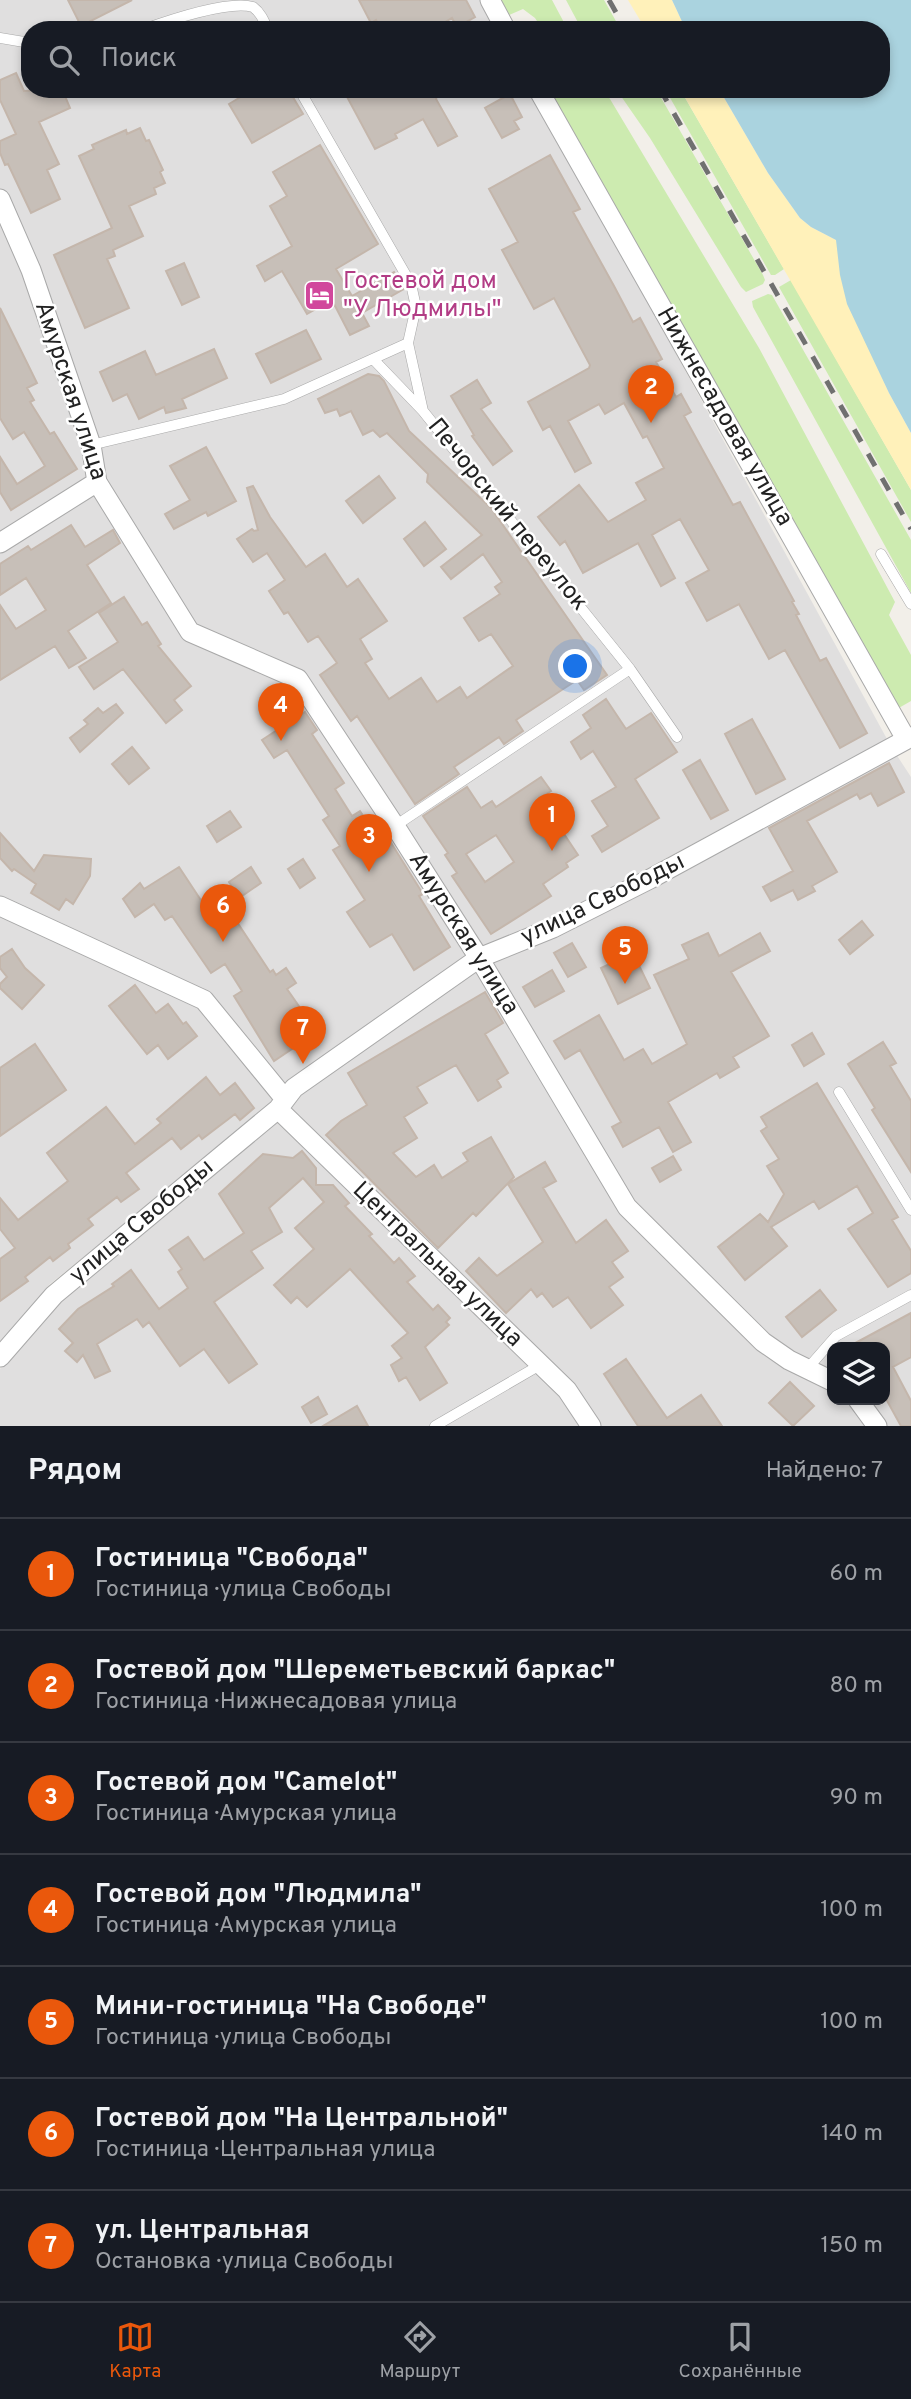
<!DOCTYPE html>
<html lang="ru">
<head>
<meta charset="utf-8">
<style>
	body { margin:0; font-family:Overpass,sans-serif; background:#20242c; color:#f1f3f6 }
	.controls { position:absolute; right:21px; bottom:21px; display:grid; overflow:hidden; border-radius:14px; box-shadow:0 4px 10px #0003 }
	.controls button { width:63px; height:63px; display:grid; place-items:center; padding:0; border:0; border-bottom:2px solid #363941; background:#171b24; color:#f1f3f6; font:35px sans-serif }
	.you { position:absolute; left:576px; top:667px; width:24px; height:24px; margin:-18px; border:5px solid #fff; border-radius:50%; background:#1a73e8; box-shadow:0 0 0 10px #1a73e833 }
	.badge { display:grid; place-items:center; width:46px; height:46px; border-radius:50%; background:#ea580c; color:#fff; font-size:23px; font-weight:700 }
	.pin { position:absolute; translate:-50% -58px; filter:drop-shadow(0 2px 4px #0008) }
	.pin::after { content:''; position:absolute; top:37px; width:24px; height:21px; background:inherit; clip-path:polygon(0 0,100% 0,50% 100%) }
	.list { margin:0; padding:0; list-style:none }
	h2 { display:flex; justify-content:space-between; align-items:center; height:91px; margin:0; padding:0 28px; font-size:30px }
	h2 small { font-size:23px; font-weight:400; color:#9ea1a6 }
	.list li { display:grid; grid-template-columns:46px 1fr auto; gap:21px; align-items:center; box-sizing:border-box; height:112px; padding:0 28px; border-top:2px solid #363941 }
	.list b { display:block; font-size:26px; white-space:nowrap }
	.list p { margin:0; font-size:23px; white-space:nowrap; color:#9ea1a6 }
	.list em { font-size:23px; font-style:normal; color:#9ea1a6 }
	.icon { flex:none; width:38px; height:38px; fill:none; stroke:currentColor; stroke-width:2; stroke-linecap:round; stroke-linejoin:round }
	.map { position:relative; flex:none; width:911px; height:1426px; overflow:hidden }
	.search { position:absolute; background:#171b24; box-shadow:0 4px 10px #0003; left:21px; right:21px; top:21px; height:77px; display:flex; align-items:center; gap:18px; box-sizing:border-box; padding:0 24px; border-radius:28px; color:#9ea1a6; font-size:26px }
	.sheet { height:875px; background:#171b24 }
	nav { display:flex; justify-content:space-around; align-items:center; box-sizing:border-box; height:98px; border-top:2px solid #363941; background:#171b24; font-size:19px; color:#9ea1a6 }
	nav a { display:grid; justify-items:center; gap:4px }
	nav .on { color:#ea580c }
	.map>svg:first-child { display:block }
	.residential { fill:#e0dfdf; fill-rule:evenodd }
	.grass { fill:#cdebb0 }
	.sand { fill:#fff1ba }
	.water { fill:#aad3df }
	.building { fill:#c7bfb8; stroke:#c4b6ab; stroke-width:2; fill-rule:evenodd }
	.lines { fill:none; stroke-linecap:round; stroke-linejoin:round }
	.lane-casing { stroke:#a9a9a9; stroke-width:11 }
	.street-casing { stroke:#a9a9a9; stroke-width:21 }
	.lane { stroke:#fff; stroke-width:10 }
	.street { stroke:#fff; stroke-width:19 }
	.rail { stroke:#707070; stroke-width:5; stroke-dasharray:14 14; stroke-linecap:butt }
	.labels { text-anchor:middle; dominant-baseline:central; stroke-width:5; stroke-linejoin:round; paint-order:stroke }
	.hotel-label { font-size:24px; fill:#b23c85; stroke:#fff; text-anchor:start }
	.street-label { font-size:24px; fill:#222; stroke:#fff }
</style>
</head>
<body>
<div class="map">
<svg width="911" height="1426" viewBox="0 0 911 1426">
	<rect width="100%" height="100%" fill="#f2efe9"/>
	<path class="residential" d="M0,0h482l16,30h-468v59h501l356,650 -339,183 -283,189 -215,173 -50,59z
		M894,751l17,26v649h-911v-57l40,-49 258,-226 184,-128zM832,1347h53v53h-53z"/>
	<path class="grass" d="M498,0h54l16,30h-25l-8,-12 -12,-9 -16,7z
		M566,0h38l17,30h-39z
		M551,89h53l155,259 136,254 -6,13 22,40v46l-14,8 -347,-617z
		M616,89h40l107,186 2,5 -2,4 -17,8 -5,-5 -91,-149z
		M665,89h15l104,180 -9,6h-4z
		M791,280l120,210v32l-132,-235z
		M768,294l4,1 139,245v53l-158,-286 -1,-6z"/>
	<path class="sand" d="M628,0h44l14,30h-40z
		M680,89h39l49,84 32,45 11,9 25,13 35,113 18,40 22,40v57z"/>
	<path class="water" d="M672,0h239v433l-22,-40 -42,-89 -7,-29 -4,-35 -25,-13 -11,-9 -32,-45 -49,-84h162v-59h-195z"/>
	<path class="building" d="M68,0h64l-51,26z
		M359,0h107l9,17 -18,10 -5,-9 -20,12h-51l-5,-10 -5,3z
		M16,73l8,18 38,-2 8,19 -31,14 20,42 -12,6 13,29 -29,14 -23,-49 -3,1 -5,-12v-12l16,-7 -16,-34v-20z
		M254,89h34l15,25 -51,29 -23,-39z
		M358,89h82l-4,10 21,37 -19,10 -15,-27 -28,15 2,4 -22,11 -29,-54z
		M510,94l12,23 -8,4 5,8 -17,9 -17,-30z
		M140,128l6,13 3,-1 14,30 -3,2 5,11 -11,5 2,6 -27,12 14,30 -30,14 2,6 -8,3 22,49 -44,20 -31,-73 58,-27 -33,-72 15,-7 -2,-4 34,-15 1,4z
		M320,145l58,99 -42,25 16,27 42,-24 10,17 -42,24 7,13 -19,9 -18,-35 -25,14 -25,-43 -17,10 -8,-15 35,-20 -22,-40 17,-10 -14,-24z
		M550,155l30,54 -7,3 41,74 19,36 7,-4 22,41 -6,3 20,35 5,-3 10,18 -7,4 23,42 26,47 7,-3 54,99 -2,1 7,12 -3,1 24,46 6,-3 41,75 -27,15 -55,-98 -16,9 -30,-55 -32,17 -21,-38 23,-13 -29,-51 -28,16 23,43 -14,8 -23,-43 -55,30 -18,-32 -5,4 -22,-28 41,-32 29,37 38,-22 -10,-17 28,-15 -17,-32 -4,2 -19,-35 -19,11 -6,-10 -31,17 23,42 -16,9 -25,-46 -7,4 -15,-28 61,-34 1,-3 -36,-67 -20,11 -32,-59 16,-8 -29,-53z
		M184,263l15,34 -17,8 -16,-34z
		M0,308l37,75 -10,5 7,12 -4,2 20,32 4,-2 23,37 -66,41 -11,-18v-35l17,27 28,-18 -21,-34 -11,7 -13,-21z
		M306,330l15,29 -50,24 -15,-29z
		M214,349l13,29 -45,21 4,9 -20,5 -2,-6 -25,12 -12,-25 -14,7 -13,-29 45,-21 11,24z
		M368,374l11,2 5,5 25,50 82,77 116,167 -23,15 -7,-10 -61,40 7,11 -19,13 -5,-7 -45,30 5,7 -44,30 -58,-88 -6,5 -31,-46 17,-12 -19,-27 -10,6 -20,-30 -4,2 -15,-23 16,-11 -18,-27 -14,9 -16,-23 15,-10 2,2 4,-1 -11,-42 6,-2 17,31 36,50 19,-13 22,33 11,-8 29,42 -27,18 12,20 -7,4 24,36 32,-21 16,24 23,-15 7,11 46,-32 -22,-32 -12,7 -15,-23 36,-24 -5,-7 7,-5 -19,-28 -32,25 -10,-12 41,-32 -55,-53 1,-8 -41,-41 -7,4 -7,-7 -10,5 -12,-24 -11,5 -3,-7 -12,4 -7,-14z
		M477,380l14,23 -10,6 31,42 -19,14 -21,-29 2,-1 -23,-39z
		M206,447l30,54 -28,15 -2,-4 -32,17 -9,-15 25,-14 -20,-34z
		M379,476l16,22 -32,25 -17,-22z
		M425,522l21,27 -22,17 -20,-27z
		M71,525l14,22 28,-17 7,13 -33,22 24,38 -43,28 18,27 -17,10 -14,-22 -55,34v-75l16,24 30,-19 -20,-32 -26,17v-31l28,-18 3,4z
		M124,597l18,28 5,-3 14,22 -3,2 33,40 -17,14 8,10 -16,13 -43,-54 -29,20 -15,-22 39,-25 -19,-29z
		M606,699l20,30 25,-16 26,39 -42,27 24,39 -57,34 -10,-16 16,-10 -16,-25 24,-14 -23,-36 -12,8 -10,-17 20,-14 -8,-13z
		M116,704l7,9 -43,39 -10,-14 18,-14 -4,-4 14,-12 5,5z
		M305,712l12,18 -5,4 32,49 -9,6 17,27 8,-5 8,12 4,-1 12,19 4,-3 35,56 -4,2 31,51 -36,23 -22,-36 -22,13 -23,-35 18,-12 -32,-50 7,-4 -17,-26 6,-4 -42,-66 -13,8 -12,-18z
		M752,719l33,60 -29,15 -31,-60z
		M132,747l17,21 -20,16 -17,-20z
		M700,760l28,50 -17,9 -28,-49z
		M889,763l15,29 -26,14 -7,-13 -11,6 -3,-5 -50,27 30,51 -25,14 3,5 -17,9 -5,-10 -22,11 -8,-14 30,-16 -24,-43z
		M541,777l10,14 -11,7 38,57 -12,8 2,4 -25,17 8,12 -60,38 -39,-58 5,-3 -12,-18 3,-2 -25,-37 44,-29 14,21 11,-7 4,6zM496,835l18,27 -29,20 -19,-28z
		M230,811l11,16 -24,15 -10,-16z
		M0,833l34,38 10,-16 47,4 -1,17 -17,28 -7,-5 -7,11 -28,-17 5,-9 -22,-15 -2,2 -12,-13z
		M303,859l12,19 -15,10 -12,-19z
		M179,867l35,53 15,-10 41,62 3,-2 3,5 10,-7 10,15 -9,6 30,43 -43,29 -40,-65 8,-5 -17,-27 -14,9 -39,-57 -7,4 -11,-16 -19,13 -12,-18 17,-16 4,6z
		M251,867l10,16 -22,15 -10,-16z
		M862,921l11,14 -23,19 -11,-14z
		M708,933l11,23 41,-23 10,18 -39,21 38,64 -36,21 6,10 -19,11 -3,-5 -49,29 23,40 -18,10 -14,-25 -36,20 -11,-20 9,-5 -41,-72 -15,9 -11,-18 45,-26 25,45 19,-11 9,15 35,-20 -33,-69 35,-16 -7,-14z
		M572,943l14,24 -18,10 -14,-24z
		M12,949l13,19 19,17 -22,24 -22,-21v-4l7,-7 -7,-9v-11z
		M633,953l17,35 -32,16 -17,-36z
		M552,970l12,21 -29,16 -12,-20z
		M135,985l21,28 12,-9 15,20 3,-2 11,14 -29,23 -10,-14 -11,9 -38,-48z
		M485,992l18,31 -18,11 23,39 -11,7 4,7 -23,14 -22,-36 -39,22 10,16 -23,14 13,21 -24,15 23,24 18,-12 8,13 26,-17 -5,-8 28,-16 23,40 -38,39 -3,-3 -35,35 -112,-113 15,-14 26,-16 -19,-32z
		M812,1033l12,21 -20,12 -12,-21z
		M883,1042l13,21 -6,3 21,35v71l-39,-62 3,-2 -27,-44z
		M35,1044l31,46 -66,46v-68z
		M206,1077l14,18 15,-12 19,25 -14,12 -5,-6 -33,25 -3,-4 -18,14 -9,-11 -46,35 13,16 -18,13 -4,-5 -29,22 5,6 -25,19 2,4 -17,13 -3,-4 -25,20 3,4 -28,20v-42l15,-11 -15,-19v-31l18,22 50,-39 -21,-28 59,-46 29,37 26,-21 -4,-4z
		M817,1083l81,134 -6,3 19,31v22l-23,14 -40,-58 25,-16 -16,-27 -38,23 -5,-8 -43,26 16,19 -42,34 -27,-33 42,-33 8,8 16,-28 -17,-28 12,-7 -18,-28 6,-4 -6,-10z
		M302,1151l14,17v17h17l16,18 -4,3 27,28 -3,2 25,27 5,-5 16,18 -8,6 26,28 5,-5 12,13 -4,4 3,3 -24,22 22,36 -27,17 -14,-23 -7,4 -8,-16 11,-7 -10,-12 16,-13 -58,-64 -43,38 -10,-10 -6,6 -17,-18 40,-36 -19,-21 29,-26 -21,-24 -34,30 13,24 -31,19 12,17 -49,34 43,62 -28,19 -25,-34 -24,17 -31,-44 -6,5 -6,-8 -40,25 13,27 -15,7 -12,-23 -6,7 -12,-11 8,-8 -14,-14 19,-20 36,-23 -2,-2 19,-14 28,39 29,-21 -10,-16 4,-3 -13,-19 19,-13 16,23 40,-27 -25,-39 44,-40 30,4z
		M673,1156l8,14 -21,12 -8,-14z
		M545,1162l11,19 -13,7 33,55 30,-23 22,31 -16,11 11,15 -14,10 14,18 -32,23 -23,-31 -15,10 -11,-14 -5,4 -6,-8 -25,24 -40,-42 13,-13 18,18 46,-34 -35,-58z
		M820,1290l16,20 -34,27 -16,-20z
		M911,1313v44l-18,10 18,34v25h-10l-16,-29v-50h-37z
		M626,1359l41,59 34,-23 21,31h-84l-34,-52z
		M790,1382l24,24 -21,20 -24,-23z
		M318,1397l9,17 -16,9 -9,-16z
		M357,1406l11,20h-45z"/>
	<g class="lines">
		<defs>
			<path id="lane" d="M142,30c25,-9 87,-30 111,-23 8,6 11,14 15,23
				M0,38l30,5
				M299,89l112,195 5,23 -8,36 15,68 207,258 47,68
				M373,359l50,52
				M91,445l193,-46 124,-56
				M881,554l30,50
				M395,826l235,-157
				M839,1092l72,118
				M808,1368l28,-32 75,-41
				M435,1426l105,-61"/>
			<path id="street" d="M490,0l16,30
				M538,89l368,650
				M0,199l31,71 60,175 6,37 93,150 108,47 97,147 84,132 148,249 136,135 26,18 43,21
				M0,543l97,-61
				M0,906l204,94 81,99
				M278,1109l289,281 24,36
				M0,1357l54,-62 224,-186 16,-21 185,-130 74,-30 97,-49 261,-142
				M858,1400l19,26"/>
		</defs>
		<use href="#lane" class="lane-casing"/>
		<use href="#street" class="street-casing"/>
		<use href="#lane" class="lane"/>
		<use href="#street" class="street"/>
		<path class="rail" d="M609,0l17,30
			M660,89l251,440"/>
	</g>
	<defs>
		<symbol id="hotel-square" viewBox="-11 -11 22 22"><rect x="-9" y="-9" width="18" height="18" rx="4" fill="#d1479c" stroke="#fff"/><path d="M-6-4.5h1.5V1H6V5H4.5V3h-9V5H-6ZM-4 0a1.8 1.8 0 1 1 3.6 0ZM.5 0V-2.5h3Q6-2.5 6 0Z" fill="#fff"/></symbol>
	</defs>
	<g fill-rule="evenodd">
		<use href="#hotel-square" x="302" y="278" width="35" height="35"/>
	</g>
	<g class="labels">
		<g class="hotel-label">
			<text x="343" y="282">Гостевой дом<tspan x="343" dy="28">"У Людмилы"</tspan></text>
		</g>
		<g class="street-label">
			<text transform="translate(70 391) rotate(72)">Амурская улица</text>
			<text transform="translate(724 417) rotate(60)">Нижнесадовая улица</text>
			<text transform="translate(507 515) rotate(51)">Печорский переулок</text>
			<text transform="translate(603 900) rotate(-26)">улица Свободы</text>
			<text transform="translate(463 934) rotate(58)">Амурская улица</text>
			<text transform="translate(142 1222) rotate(-40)">улица Свободы</text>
			<text transform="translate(437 1265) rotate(44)">Центральная улица</text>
		</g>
	</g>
</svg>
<div class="controls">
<button><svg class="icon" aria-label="layers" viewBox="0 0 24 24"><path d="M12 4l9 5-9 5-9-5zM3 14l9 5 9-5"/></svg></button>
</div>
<div class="you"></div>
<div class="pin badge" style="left:552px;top:851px">1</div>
<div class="pin badge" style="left:651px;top:423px">2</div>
<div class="pin badge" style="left:369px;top:872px">3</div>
<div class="pin badge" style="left:281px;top:741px">4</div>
<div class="pin badge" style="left:625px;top:984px">5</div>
<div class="pin badge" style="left:223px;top:942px">6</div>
<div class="pin badge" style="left:303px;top:1064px">7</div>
<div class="search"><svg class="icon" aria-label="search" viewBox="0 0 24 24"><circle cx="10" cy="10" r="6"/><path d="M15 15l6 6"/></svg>Поиск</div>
</div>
<section class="sheet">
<h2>Рядом<small>Найдено: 7</small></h2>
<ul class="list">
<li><span class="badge">1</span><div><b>Гостиница &quot;Свобода&quot;</b><p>Гостиница · улица Свободы</p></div><em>60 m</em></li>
<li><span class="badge">2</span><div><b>Гостевой дом &quot;Шереметьевский баркас&quot;</b><p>Гостиница · Нижнесадовая улица</p></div><em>80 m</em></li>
<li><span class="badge">3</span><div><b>Гостевой дом &quot;Camelot&quot;</b><p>Гостиница · Амурская улица</p></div><em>90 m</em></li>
<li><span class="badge">4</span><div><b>Гостевой дом &quot;Людмила&quot;</b><p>Гостиница · Амурская улица</p></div><em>100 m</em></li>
<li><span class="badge">5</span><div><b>Мини-гостиница &quot;На Свободе&quot;</b><p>Гостиница · улица Свободы</p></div><em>100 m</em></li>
<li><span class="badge">6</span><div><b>Гостевой дом &quot;На Центральной&quot;</b><p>Гостиница · Центральная улица</p></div><em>140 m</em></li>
<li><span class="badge">7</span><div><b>ул. Центральная</b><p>Остановка · улица Свободы</p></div><em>150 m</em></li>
</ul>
</section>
<nav>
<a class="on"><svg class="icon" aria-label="map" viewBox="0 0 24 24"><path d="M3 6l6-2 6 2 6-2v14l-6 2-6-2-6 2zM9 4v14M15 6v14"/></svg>Карта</a>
<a><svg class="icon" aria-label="directions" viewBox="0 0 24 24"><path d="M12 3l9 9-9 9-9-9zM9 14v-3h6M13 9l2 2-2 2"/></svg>Маршрут</a>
<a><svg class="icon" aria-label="saved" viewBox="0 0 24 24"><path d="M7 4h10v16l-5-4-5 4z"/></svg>Сохранённые</a>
</nav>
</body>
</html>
